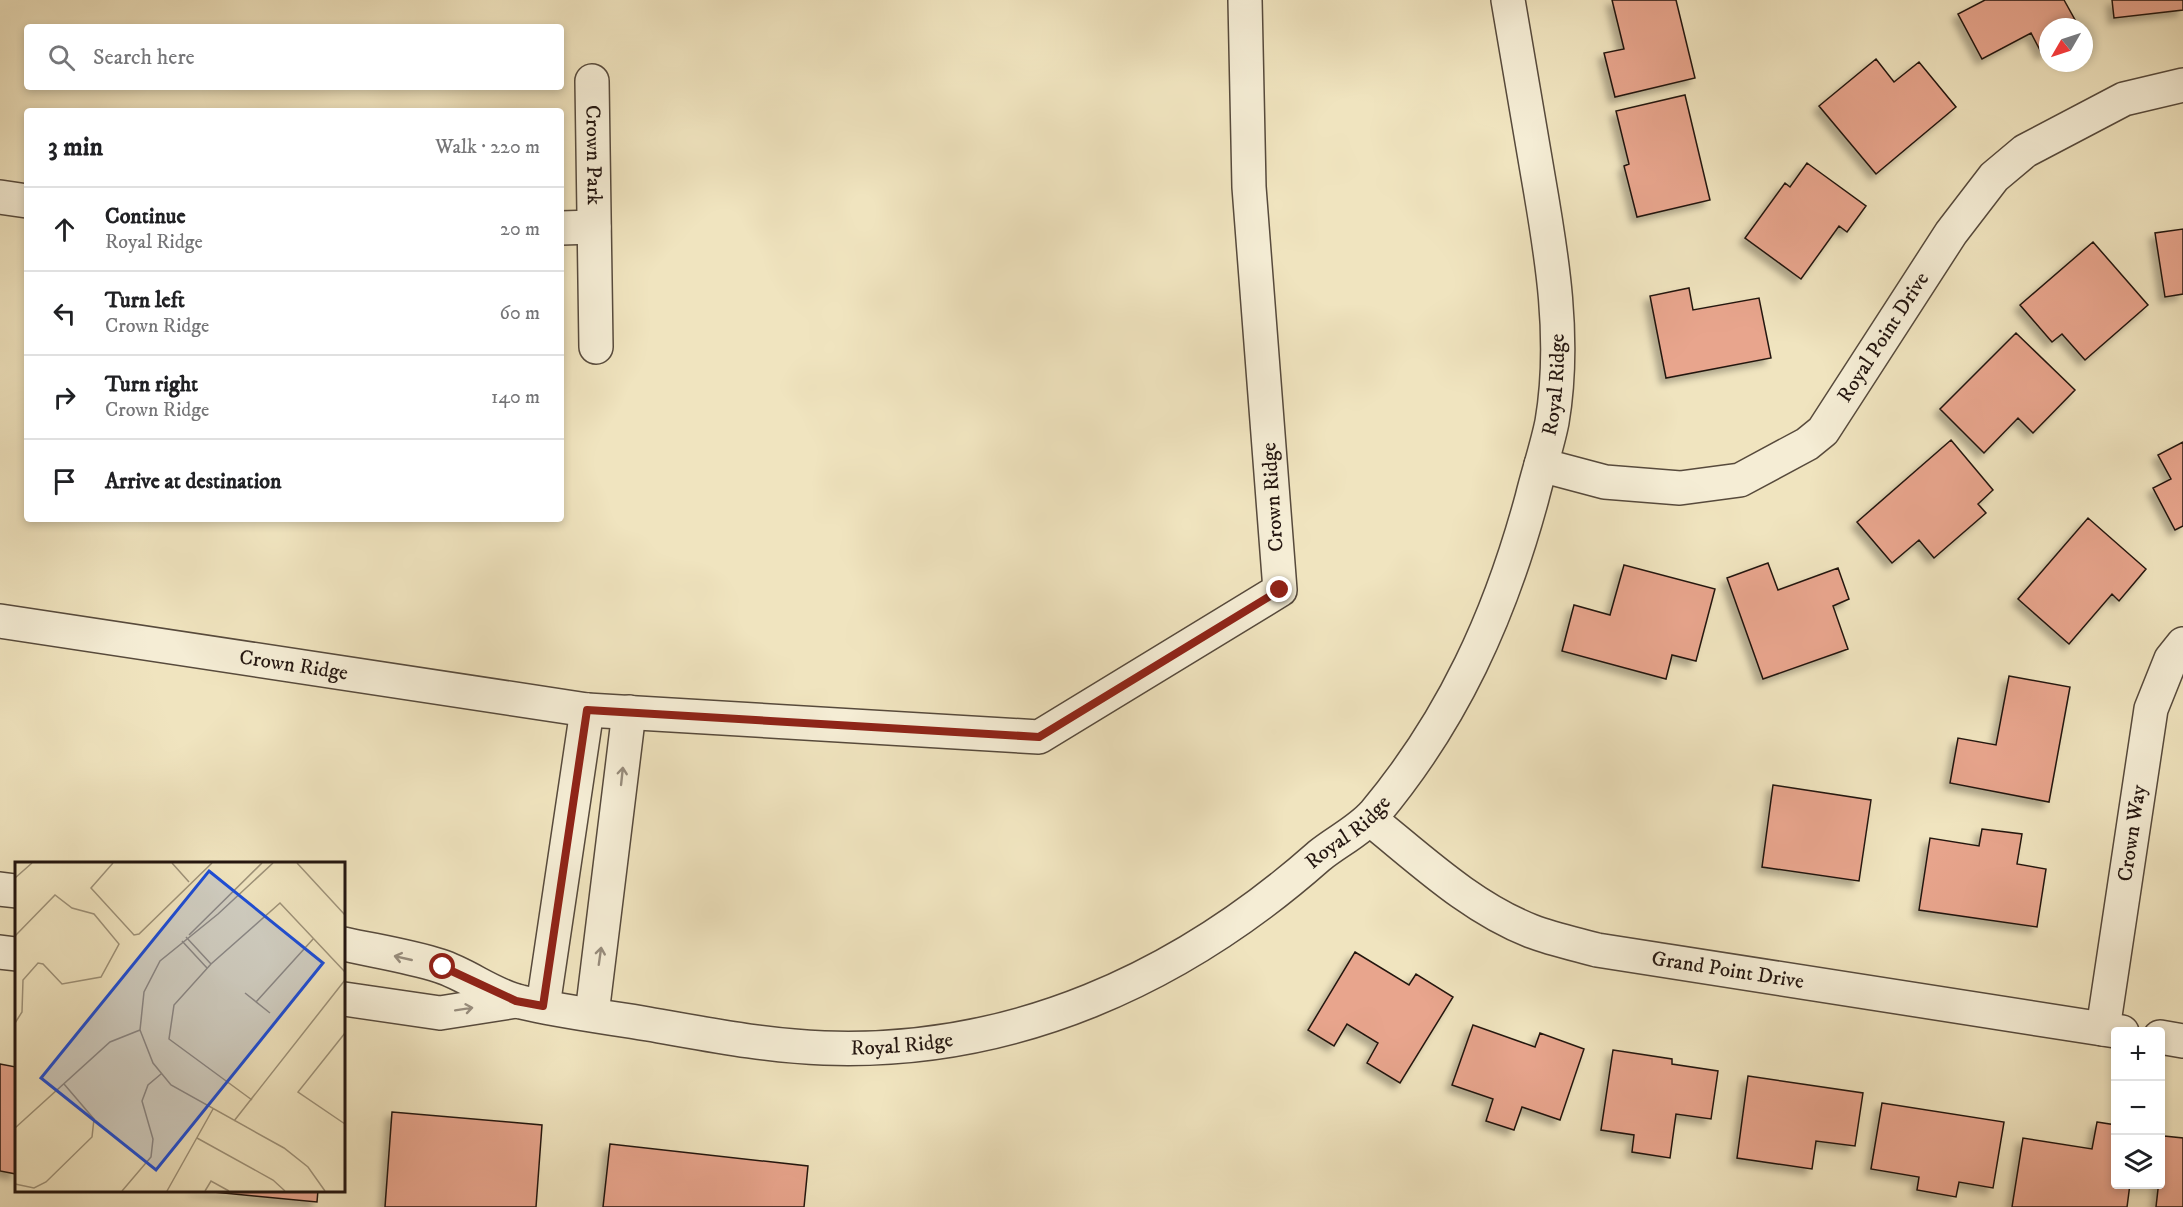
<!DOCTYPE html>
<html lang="en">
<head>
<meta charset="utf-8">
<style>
	body { margin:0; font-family:"IM FELL DW Pica",serif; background:#f6f6f6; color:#202124 }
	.controls { position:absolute; right:18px; bottom:18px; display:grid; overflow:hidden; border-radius:6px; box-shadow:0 3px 9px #0003 }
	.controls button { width:54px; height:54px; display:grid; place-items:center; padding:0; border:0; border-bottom:2px solid #e0e0e0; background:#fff; color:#202124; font:30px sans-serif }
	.compass { position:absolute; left:2039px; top:18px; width:54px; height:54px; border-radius:50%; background:#fff; box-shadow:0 3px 9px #0003; rotate:231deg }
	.stop { position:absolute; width:18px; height:18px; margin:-14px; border:4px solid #8f2418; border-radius:50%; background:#fff }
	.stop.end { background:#8f2418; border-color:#fff; box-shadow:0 2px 6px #0008 }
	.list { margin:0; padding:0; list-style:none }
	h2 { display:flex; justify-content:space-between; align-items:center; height:78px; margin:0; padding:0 24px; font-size:26px }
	h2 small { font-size:20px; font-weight:400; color:#757577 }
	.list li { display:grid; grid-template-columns:39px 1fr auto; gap:18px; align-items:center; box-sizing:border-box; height:84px; padding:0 24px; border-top:2px solid #e0e0e0 }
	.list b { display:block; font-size:22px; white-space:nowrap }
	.list p { margin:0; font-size:20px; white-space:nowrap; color:#757577 }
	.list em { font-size:20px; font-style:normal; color:#757577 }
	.icon { flex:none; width:33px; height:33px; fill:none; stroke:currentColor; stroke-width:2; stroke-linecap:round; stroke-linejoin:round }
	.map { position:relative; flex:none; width:2183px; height:1207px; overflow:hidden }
	.search { position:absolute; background:#fff; box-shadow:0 3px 9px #0003; left:24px; top:24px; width:540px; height:66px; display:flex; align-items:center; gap:15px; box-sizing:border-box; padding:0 21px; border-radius:6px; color:#757577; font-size:22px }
	.panel { position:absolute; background:#fff; box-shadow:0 3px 9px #0003; left:24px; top:108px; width:540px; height:414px; border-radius:6px }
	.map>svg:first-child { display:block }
	.building { fill:#e8a58d; stroke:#241610; stroke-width:1.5; filter:url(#shadow) }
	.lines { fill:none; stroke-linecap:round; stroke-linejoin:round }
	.minor-casing { stroke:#574a3c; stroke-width:36 }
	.minor { stroke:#f5edd5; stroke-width:33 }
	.oneway { stroke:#978c7c }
	.route { stroke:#8f2418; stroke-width:8 }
	.labels { text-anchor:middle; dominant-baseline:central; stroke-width:6; stroke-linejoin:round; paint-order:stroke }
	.street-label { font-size:21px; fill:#241610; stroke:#f5edd5 }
	.inset-road { fill:none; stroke:#9e9279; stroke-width:1.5 }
	.view { fill:#1d4ed8; fill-opacity:0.15; stroke:#1d4ed8; stroke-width:3 }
	.inset-edge { fill:none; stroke:#241610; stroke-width:3 }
</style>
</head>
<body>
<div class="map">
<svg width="2183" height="1207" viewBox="0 0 2183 1207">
	<defs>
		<filter id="shadow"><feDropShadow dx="-5.5" dy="5.5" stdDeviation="3" flood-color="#0004"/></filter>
	</defs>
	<rect width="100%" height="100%" fill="#f0e4bf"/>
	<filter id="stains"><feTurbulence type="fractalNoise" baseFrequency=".00333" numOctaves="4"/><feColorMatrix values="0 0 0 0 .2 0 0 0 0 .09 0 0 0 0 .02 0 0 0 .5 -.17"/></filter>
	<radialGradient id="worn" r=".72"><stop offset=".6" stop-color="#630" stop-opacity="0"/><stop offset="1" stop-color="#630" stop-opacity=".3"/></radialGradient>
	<path class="building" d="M1612,0h64l19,78 -80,19 -11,-44 20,-4z
		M1985,0h79l15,27h-31v23l-6,4 -11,-21 -49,26 -24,-45z
		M2112,0h71v10l-69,8z
		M1876,59l18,23 25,-20 37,45 -80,67 -57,-68z
		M1685,95l25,105 -73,17 -13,-51 5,-2 -13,-53z
		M1807,163l59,43 -19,26 -8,-6 -38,53 -56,-41 40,-55 5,4z
		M2183,229v65l-18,3 -10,-64z
		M2093,242l55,63 -63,55 -23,-26 -10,8 -32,-37z
		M1689,288l4,22 66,-12 12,60 -105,20 -16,-82z
		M2016,333l59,57 -42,43 -15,-15 -34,35 -44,-44z
		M1951,440l42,50 -15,14 8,9 -52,45 -15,-18 -27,23 -35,-41z
		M2183,442v84l-8,4 -22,-42 18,-9 -13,-24z
		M2088,518l58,51 -27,32 -7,-7 -43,50 -51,-45z
		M1768,563l10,27 60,-22 11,31 -16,7 15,43 -85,30 -36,-101z
		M1624,565l91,24 -19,72 -24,-6 -6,24 -104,-28 12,-46 36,10z
		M2009,676l61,11 -21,115 -99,-19 8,-45 38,7z
		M1773,785l98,15 -12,81 -97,-14z
		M1982,829l40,5 -5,30 29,5 -9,58 -118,-17 11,-72 49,8z
		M1355,952l54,33 7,-11 37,23 -53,86 -33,-20 11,-20 -31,-19 -13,22 -26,-16z
		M1473,1025l62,22 5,-14 44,16 -24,71 -38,-13 -8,23 -28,-9 7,-22 -41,-14z
		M1613,1050l59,9v5l46,7 -7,48 -35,-5 -6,44 -38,-6 2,-17 -33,-5z
		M0,1064l16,3v107l-16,-3z
		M1748,1076l115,17 -8,53 -39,-5 -4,28 -75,-11z
		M1882,1103l122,19 -11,66 -34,-6 -3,15 -39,-7 2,-13 -48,-8z
		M392,1112l150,13 -6,82h-151z
		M2097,1122l19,3v59h14l-3,23h-115l11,-69 69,11z
		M2164,1136l19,2v69h-27z
		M610,1144l198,22 -4,41h-201z
		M193,1190h125l-1,12z"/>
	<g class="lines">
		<defs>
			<g id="minor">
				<path id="s1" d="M592,81l4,266"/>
				<path d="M0,197l27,4"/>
				<path d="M561,228l33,-1"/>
				<path id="s2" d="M1541,465l64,17 75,6 60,-8 67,-36 16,-13 128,-198 43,-56 31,-26 99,-52 59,-14"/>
				<path id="s3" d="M0,621l587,89 452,27 241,-147 -31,-403 -4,-187"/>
				<path id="s4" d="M1370,819c51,41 100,88 161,112 21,8 44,13 66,19l525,82"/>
				<path d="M0,889l16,2"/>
				<path id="s5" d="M344,944c31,7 65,12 96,22 28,9 53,30 81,36 42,10 85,15 127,22 58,10 117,22 176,24 189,7 356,-69 495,-192 17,-14 40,-25 55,-42 79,-94 126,-198 158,-316 6,-25 15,-51 20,-76 14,-82 0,-166 -14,-246 -10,-59 -20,-117 -30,-176"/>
				<path d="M0,952l16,2"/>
				<path d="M344,999l96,14 76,-12"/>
				<path d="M543,1006l44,-296"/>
				<path d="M592,1014l37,-302"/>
				<path id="s6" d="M2103,1029l48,-320 20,-50 12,-15"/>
				<path d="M2160,1037l23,4"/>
			</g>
		</defs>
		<use href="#minor" class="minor-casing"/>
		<use href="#minor" class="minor"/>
	</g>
	<defs><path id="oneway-shaft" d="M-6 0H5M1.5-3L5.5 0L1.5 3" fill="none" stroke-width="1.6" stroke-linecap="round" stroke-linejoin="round" transform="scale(1.5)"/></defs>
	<g class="oneway">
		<use href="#oneway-shaft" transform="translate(622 776) rotate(-84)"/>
		<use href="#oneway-shaft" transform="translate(600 956) rotate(-82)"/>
		<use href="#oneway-shaft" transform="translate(403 958) rotate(-167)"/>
		<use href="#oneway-shaft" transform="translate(464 1009) rotate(-9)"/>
	</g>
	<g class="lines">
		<path class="route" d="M443,967l73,34 27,5 44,-296 452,27 241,-147"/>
	</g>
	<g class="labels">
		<g class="street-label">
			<text stroke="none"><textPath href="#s1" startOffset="74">Crown Park</textPath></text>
			<text stroke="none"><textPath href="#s2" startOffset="410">Royal Point Drive</textPath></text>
			<text stroke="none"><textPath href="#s5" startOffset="1580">Royal Ridge</textPath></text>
			<text transform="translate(1273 497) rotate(-94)">Crown Ridge</text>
			<text stroke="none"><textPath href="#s3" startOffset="297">Crown Ridge</textPath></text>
			<text stroke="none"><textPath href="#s5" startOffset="1076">Royal Ridge</textPath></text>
			<text stroke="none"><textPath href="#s6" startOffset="198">Crown Way</textPath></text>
			<text stroke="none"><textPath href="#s4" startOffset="398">Grand Point Drive</textPath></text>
			<text stroke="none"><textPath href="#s5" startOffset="572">Royal Ridge</textPath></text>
		</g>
	</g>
	<g transform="translate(15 862)">
		<rect width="330" height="330" fill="#f0e4bf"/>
		<path class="inset-road" d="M98,1l-22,25 43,47 5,-1 73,-71M157,1l17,19M258,1l-55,51 -58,47 -16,31 -4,38 13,33 18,22 113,63 24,19 17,24M282,1l48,52M0,16l17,-15M174,73l73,-72M0,74l40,-41 17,13 22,6 25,30 -18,33 -39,7 -19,-20 -5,-1 -15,17 -1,32 -7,11M171,75l25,27M167,79l25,27M230,131l25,20M241,140l58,-64M330,171l-47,59 47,32M237,238l-83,-61 5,-34 37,-41 69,-61 65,69M219,259l111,-141M0,266l95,-86 30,-12M182,276l76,42 12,11M0,322l19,4 12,-6 46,-45 2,-18 -30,-35M107,329l29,-34 2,-18 -11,-38 6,-16 13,-11M152,329l46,-82M190,329l6,-10 18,10"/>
		<path class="view" d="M194,9l114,92 -167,207 -115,-92z"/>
		<rect width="330" height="330" class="inset-edge"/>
	</g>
	<rect width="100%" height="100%" filter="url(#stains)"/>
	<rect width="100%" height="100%" fill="url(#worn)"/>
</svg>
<div class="controls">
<button>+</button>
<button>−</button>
<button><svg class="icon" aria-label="layers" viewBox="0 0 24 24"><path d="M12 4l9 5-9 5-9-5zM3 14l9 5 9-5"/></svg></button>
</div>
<svg class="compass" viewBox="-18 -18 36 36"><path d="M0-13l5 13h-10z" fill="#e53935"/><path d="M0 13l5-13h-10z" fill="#757577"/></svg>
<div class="stop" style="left:443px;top:967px"></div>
<div class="stop end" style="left:1280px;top:590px"></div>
<div class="search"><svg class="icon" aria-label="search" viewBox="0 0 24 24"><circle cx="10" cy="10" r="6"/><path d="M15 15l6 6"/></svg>Search here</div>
<section class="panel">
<h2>3 min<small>Walk · 220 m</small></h2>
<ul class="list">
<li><svg class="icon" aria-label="ahead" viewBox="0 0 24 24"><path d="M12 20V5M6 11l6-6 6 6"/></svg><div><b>Continue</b><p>Royal Ridge</p></div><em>20 m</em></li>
<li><svg class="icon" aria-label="left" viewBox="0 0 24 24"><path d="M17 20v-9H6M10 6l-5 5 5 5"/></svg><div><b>Turn left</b><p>Crown Ridge</p></div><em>60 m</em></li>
<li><svg class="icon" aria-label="right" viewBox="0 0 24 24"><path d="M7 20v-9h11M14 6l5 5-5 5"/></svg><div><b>Turn right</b><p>Crown Ridge</p></div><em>140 m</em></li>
<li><svg class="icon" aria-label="arrive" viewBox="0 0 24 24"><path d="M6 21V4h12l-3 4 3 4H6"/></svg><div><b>Arrive at destination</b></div></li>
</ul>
</section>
</div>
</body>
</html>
